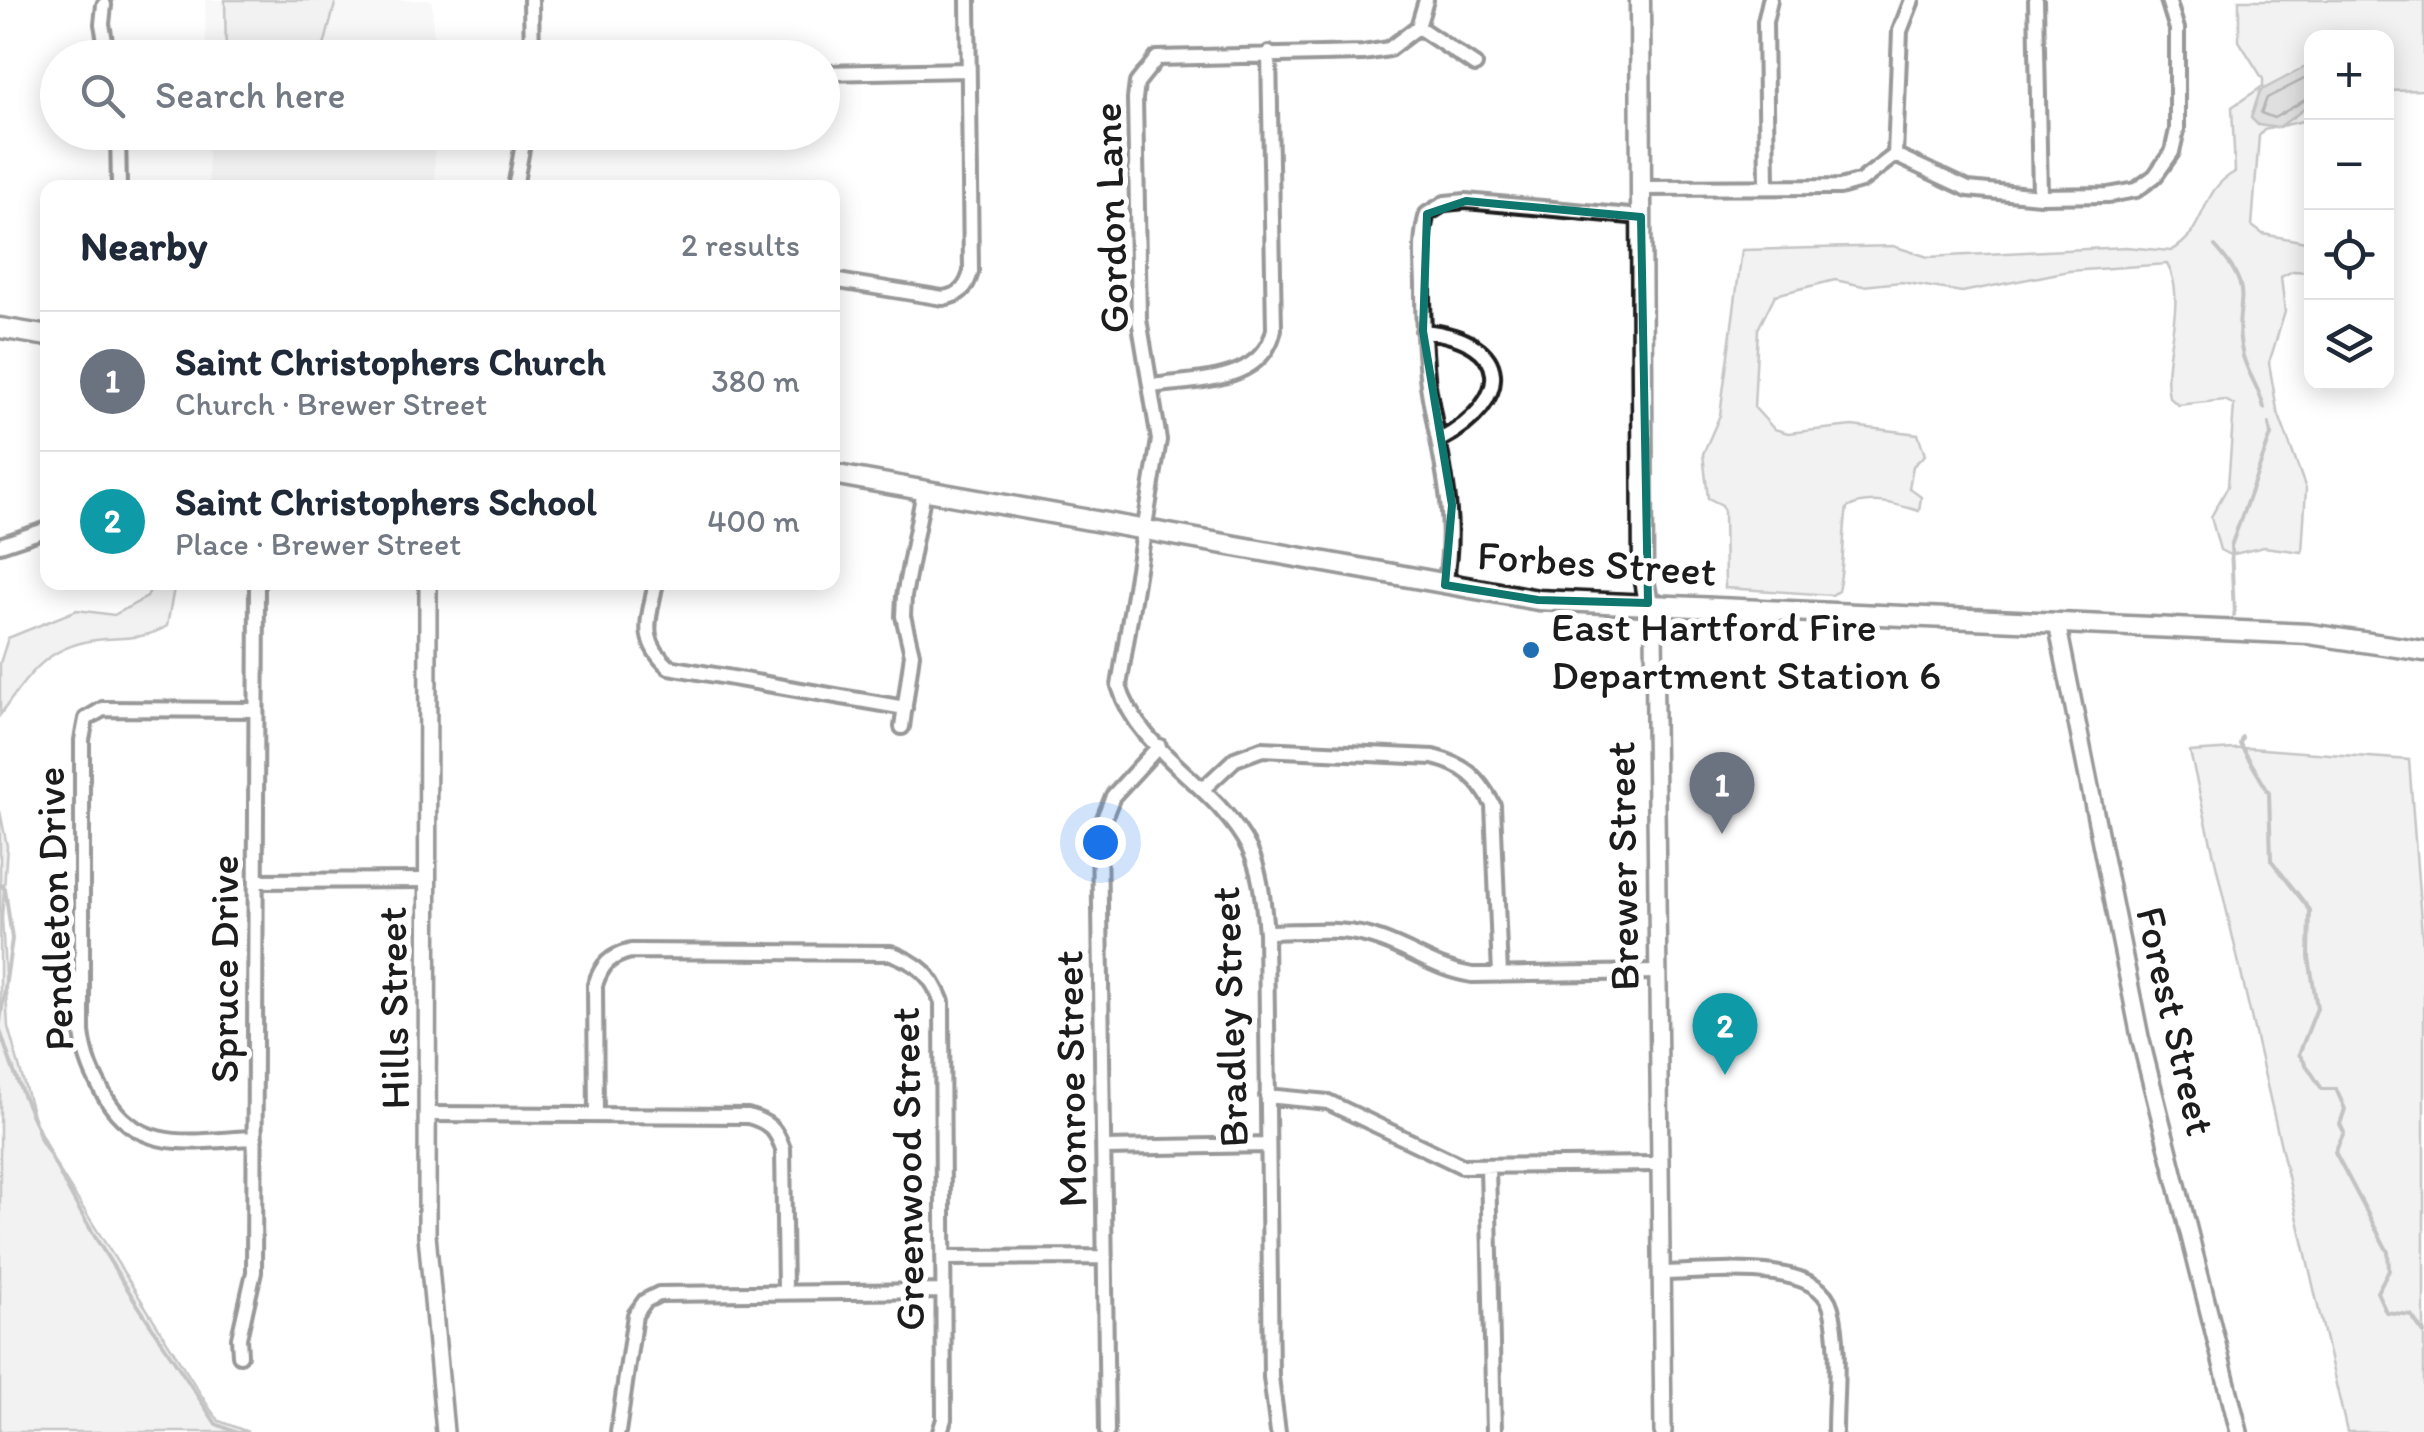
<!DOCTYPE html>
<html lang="en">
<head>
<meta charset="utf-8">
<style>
	body { margin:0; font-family:Itim,sans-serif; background:#f6f6f7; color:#1f2937 }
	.controls { position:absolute; right:30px; top:30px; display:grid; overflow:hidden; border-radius:20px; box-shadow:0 5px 25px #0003 }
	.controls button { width:90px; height:90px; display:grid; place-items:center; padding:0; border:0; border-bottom:2px solid #e0e1e3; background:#fff; color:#1f2937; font:50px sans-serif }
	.you { position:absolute; left:1100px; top:842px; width:35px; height:35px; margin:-25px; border:8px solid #fff; border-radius:50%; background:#1a73e8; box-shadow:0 0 0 15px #1a73e833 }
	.badge { display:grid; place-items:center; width:65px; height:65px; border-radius:50%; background:#1f6fb2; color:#fff; font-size:32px; font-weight:700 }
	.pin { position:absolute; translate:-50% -82px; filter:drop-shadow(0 2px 5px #0008) }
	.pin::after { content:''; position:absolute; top:52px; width:35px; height:30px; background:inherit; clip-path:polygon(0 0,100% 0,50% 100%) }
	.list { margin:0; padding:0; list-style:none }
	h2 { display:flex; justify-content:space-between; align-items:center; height:130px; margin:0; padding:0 40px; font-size:42px }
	h2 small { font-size:32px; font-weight:400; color:#747a83 }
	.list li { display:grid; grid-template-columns:65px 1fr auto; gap:30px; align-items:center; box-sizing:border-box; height:140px; padding:0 40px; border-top:2px solid #e0e1e3 }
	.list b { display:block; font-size:38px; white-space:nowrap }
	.list p { margin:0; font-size:32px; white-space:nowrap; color:#747a83 }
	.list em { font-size:32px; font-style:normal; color:#747a83 }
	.icon { flex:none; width:55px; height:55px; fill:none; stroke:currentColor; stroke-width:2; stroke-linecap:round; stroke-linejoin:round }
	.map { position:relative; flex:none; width:2424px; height:1432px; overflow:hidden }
	.search { position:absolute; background:#fff; box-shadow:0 5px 25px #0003; left:40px; top:40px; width:800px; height:110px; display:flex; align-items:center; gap:25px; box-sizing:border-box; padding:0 35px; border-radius:55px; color:#747a83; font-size:38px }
	.panel { position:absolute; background:#fff; box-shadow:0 5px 25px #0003; left:40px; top:180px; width:800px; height:410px; border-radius:20px }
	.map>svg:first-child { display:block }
	.built { fill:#f0f0f0 }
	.green { fill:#e2e2e2; stroke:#7f7f7f; stroke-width:2.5 }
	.water { fill:#b8b8b8; stroke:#7a7a7a; stroke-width:2.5 }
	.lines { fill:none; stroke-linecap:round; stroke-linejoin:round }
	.shore { stroke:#5a5a5a; stroke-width:2.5 }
	.stream { stroke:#7a7a7a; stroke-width:4 }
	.minor-casing { stroke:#1c1c1c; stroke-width:20 }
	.tertiary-casing { stroke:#1c1c1c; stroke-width:22 }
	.secondary-casing { stroke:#1c1c1c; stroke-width:25 }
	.minor { stroke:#fff; stroke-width:12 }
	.tertiary { stroke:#fff; stroke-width:15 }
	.secondary { stroke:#fff; stroke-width:18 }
	.marked { fill:none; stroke:#0f766e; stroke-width:8; stroke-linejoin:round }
	.poi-dot { fill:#1f6fb2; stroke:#fff; stroke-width:4 }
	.labels { text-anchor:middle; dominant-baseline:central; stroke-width:10; stroke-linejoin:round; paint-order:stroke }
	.street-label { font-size:42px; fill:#1c1c1c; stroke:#fff }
	.poi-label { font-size:42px; fill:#1c1c1c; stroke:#fff; text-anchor:start }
</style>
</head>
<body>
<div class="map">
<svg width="2424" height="1432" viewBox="0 0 2424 1432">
	<rect width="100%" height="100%" fill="#fff"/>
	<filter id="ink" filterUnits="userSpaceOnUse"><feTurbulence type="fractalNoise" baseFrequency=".01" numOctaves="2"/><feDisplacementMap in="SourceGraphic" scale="20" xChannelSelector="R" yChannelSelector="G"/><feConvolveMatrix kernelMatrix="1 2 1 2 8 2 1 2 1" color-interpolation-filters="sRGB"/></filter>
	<g filter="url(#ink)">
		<path class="built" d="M205,0h227l2,49 84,-2 1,10h-313z
			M207,133h227l1,54h-226z"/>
		<path class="green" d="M225,0h111l-12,46 -11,11 -87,1z
			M2239,0h185v90l-37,1 -1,-53h-74l-1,81 -47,11 -5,6 -7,90 11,8 48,9v29l-18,-1 -12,6 4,35 -16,51 8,47 29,79 -4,63 -38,-5 -34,8 -10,-5 -9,-33 17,-31 6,-81 -9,-5 -47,5 -9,-8c-9,-41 20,-95 -2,-133l-98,7 -107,21 -61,-10 -38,4 -28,-6 -60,15 -17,34 -4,78 20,22 14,4 64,-7 66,8 7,21 -12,11 -4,22 12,9 -2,14c-23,-7 -50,-15 -72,-3 -5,29 -2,55 -9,83l-6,4 -107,-7 -1,-76 -2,-7 -14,-7 -5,-44 17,-39 22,-165 151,-4 35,11 198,-10 45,4c36,-19 28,-61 64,-79l-3,-65 31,-21v-7l-24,-38z
			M153,583h22l-8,43c-18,12 -42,12 -62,13 -57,4 -75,34 -105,76v-52l8,-25 69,-28 37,5 33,-18z
			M2249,748l160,12 15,201v471h-77l-157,-680z
			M0,811l7,35 -5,72 6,109 32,113 170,269 9,12 29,11h-248z"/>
		<path class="water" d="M2311,64v40l-33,24 -20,-3 -7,-7 9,-27z"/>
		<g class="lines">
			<path class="shore" d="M2312,75l-45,23 -6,15 13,5 38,-22"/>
			<path class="stream" d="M2215,246c47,52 14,53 28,110 5,18 17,34 21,52
				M2234,615l-3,-69 40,-111 -2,-11
				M2242,737l-2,7 29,49 2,67 39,50 -1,47 8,51 -18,46 23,35h14l9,20 -5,15 4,8 -9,20 53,100 1,18 -12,22 9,20 25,3 13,18
				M0,884l5,5 7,50 -12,83
				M0,1030c44,147 134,267 216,394l19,8"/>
			<defs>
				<path id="minor" d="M531,0l1,58
					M1426,0l-8,27 57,38
					M2036,0l4,196
					M104,5l-2,19 6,34
					M822,73l146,-3
					M118,132l1,56
					M1895,155l5,-124 12,-31
					M1767,186l-2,-164 5,-22
					M515,188l10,-56
					M1641,188l199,-1 21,-6 34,-26 73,34 72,7 68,-1 28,-5 19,-14 17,-24 5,-22v-101l-9,-29
					M832,280l111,18c17,-3 23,-9 28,-26l-3,-272
					M1423,331c91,9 90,70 17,109
					M1153,386c45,-7 110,-3 121,-57l-5,-276
					M0,545l48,-16
					M656,582c-7,38 -18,57 13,85l236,41
					M1445,585c14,-75 -6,-128 -17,-200 -4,-34 -5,-68 -5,-101 -1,-24 -3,-47 4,-70l18,-11 21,-2 175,16
					M254,710l-151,-1 -17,10 -4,21v292c3,26 11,44 24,66 35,58 90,42 149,40
					M902,727l10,-73 -9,-38 1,-20 20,-105
					M1204,788l31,-29 27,-10 171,8c32,8 45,20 60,48l7,170
					M256,881l170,-1
					M1266,932c34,0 70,-5 103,4 38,10 62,32 103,39l186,-3
					M1267,1096l61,6 134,64 198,-2
					M429,1114l319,2c21,6 28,13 35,33l2,141
					M596,1115l-1,-130c7,-21 15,-29 36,-34l260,2c28,11 40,21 51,49l2,417 -4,13
					M1105,1148l162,-3
					M1488,1166l6,266
					M943,1258l162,-1
					M1661,1273c44,0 156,-16 170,35 10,38 4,85 4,124
					M240,1355l-1,-17 15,-66 3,-690
					M618,1432l17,-117 10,-14 14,-7 283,-3
					M1107,1432l-8,-601 14,-35 46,-50
					M1278,1432l-7,-55 -5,-445c-3,-28 -4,-58 -17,-84 -32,-63 -110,-95 -130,-162l40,-246 -20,-121 -4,-220 2,-16 20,-25 206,-5 26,-4 29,-22"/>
				<path id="tertiary" d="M428,582l-1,653 18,197
					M1648,603l6,26 9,803
					M2057,623l83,414 99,395"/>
				<path id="secondary" d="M1640,0l3,575 5,28
					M0,328l48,8
					M832,474l706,126 771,34 115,17"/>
			</defs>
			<use href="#minor" class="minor-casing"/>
			<use href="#tertiary" class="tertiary-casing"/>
			<use href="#secondary" class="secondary-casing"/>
			<use href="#minor" class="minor"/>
			<use href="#tertiary" class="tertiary"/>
			<use href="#secondary" class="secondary"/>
		</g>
	</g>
	<path d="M0 0H2424V1432H0ZM1466,201l175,16 7,386 -110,-3 -93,-15 7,-80 -29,-174 4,-117z" fill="#fff" fill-opacity=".55" fill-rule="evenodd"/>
	<path class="marked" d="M1466,201l175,16 7,386 -110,-3 -93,-15 7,-80 -29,-174 4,-117z"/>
	<circle class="poi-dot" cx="1531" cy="650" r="10"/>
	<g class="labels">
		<g class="street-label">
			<text transform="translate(1110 218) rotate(-92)">Gordon Lane</text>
			<text transform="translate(1597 563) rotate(4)">Forbes Street</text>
			<text transform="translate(1622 866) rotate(-91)">Brewer Street</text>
			<text transform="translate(54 909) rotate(-92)">Pendleton Drive</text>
			<text transform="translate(223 969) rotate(-90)">Spruce Drive</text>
			<text transform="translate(393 1008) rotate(-91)">Hills Street</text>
			<text transform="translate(1229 1017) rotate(-92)">Bradley Street</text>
			<text transform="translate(2176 1021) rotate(77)">Forest Street</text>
			<text transform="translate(1070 1079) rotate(-91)">Monroe Street</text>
			<text transform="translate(907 1169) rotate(-91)">Greenwood Street</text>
		</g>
		<g class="poi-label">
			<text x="1551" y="626">East Hartford Fire<tspan x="1551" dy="48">Department Station 6</tspan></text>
		</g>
	</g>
</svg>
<div class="controls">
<button>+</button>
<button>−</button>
<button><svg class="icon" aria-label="locate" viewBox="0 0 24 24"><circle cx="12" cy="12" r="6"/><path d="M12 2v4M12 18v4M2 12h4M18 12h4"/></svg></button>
<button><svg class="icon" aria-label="layers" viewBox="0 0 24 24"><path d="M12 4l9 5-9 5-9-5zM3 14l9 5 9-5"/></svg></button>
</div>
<div class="you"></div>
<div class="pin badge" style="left:1722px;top:834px;background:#6b7280">1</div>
<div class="pin badge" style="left:1725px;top:1075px;background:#0f9aa8">2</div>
<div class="search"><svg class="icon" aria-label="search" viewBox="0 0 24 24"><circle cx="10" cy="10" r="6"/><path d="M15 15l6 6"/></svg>Search here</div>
<section class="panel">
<h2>Nearby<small>2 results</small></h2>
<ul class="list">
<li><span class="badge" style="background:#6b7280">1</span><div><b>Saint Christophers Church</b><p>Church · Brewer Street</p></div><em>380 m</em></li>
<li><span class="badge" style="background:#0f9aa8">2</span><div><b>Saint Christophers School</b><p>Place · Brewer Street</p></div><em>400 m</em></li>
</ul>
</section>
</div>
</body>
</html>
